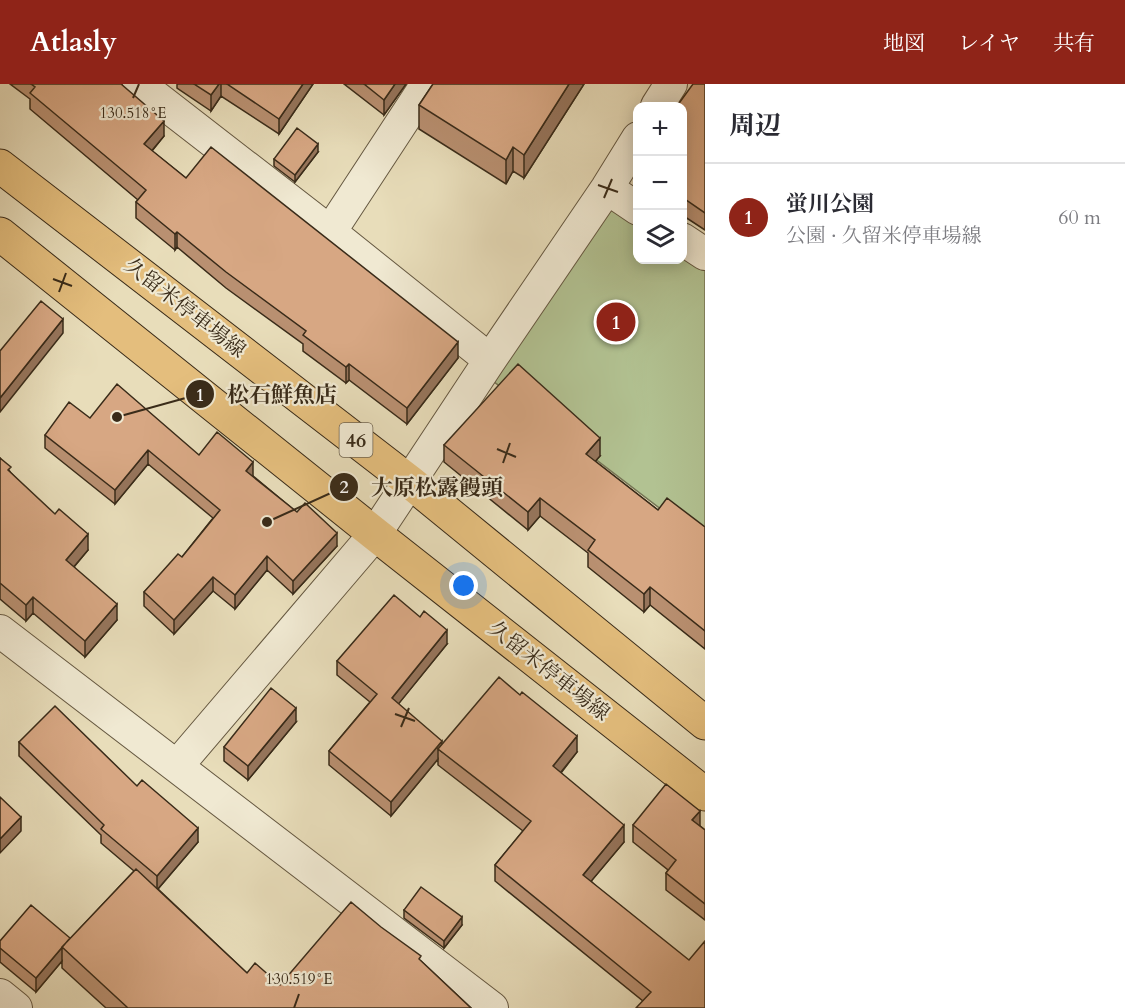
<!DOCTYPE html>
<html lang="ja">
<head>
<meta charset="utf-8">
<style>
	body { margin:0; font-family:Cardo,"Noto Serif JP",serif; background:#f7f7f7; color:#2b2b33 }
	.controls { position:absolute; right:18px; top:18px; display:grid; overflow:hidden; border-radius:12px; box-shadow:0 3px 15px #0003 }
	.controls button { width:54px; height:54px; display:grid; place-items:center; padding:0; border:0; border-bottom:2px solid #e1e1e2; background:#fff; color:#2b2b33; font:30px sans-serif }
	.you { position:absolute; left:464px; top:502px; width:21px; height:21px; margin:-15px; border:4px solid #fff; border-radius:50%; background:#1a73e8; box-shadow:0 0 0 9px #1a73e833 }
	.badge { display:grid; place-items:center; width:39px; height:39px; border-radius:50%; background:#8f2418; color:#fff; font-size:20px; font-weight:700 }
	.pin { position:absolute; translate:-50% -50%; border:3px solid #fff; box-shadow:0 2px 6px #0006 }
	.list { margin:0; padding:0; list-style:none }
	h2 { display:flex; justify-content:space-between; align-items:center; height:78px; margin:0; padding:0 24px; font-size:26px }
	h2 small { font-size:20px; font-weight:400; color:#7c7c81 }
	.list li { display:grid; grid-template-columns:39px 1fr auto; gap:18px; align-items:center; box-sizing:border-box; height:108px; padding:0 24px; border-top:2px solid #e1e1e2 }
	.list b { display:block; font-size:22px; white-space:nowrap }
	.list p { margin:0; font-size:20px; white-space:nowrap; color:#7c7c81 }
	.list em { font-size:20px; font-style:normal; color:#7c7c81 }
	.icon { flex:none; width:33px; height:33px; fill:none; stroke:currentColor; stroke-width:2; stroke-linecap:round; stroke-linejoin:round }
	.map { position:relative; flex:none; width:705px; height:924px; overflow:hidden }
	header { display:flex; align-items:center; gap:36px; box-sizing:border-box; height:84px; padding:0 30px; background:#8f2418; color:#fff }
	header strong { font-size:28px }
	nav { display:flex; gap:33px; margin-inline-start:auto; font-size:21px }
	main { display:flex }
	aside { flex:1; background:#fff }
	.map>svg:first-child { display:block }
	.green { fill:#b2c292; stroke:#767656; stroke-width:1.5 }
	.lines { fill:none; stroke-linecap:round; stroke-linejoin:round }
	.street-casing { stroke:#655841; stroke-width:34 }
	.primary-casing { stroke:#392b19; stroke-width:35 }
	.street { stroke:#f0e9d2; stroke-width:32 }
	.primary { stroke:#e4be7d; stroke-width:33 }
	.wall { fill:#b99071; stroke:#392b19; stroke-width:1.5 }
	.shaded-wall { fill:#96755c; stroke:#392b19; stroke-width:1.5 }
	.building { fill:#d7a783; stroke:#392b19; stroke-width:1.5 }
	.ticks { fill:none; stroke:#392b19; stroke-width:2 }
	.labels { text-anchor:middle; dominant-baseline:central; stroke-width:4.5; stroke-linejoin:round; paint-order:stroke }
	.shield { fill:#f0e9d2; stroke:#706450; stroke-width:1.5 }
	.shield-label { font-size:20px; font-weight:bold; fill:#392b19 }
	.street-label { font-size:21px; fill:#392b19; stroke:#f0e9d2 }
	.ticks-label { font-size:15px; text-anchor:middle; fill:#392b19; stroke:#f0e9d2; stroke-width:4.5; stroke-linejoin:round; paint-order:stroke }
	.leader { fill:none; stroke:#392b19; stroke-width:2 }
	.callout-dot { fill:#392b19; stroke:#f0e9d2; stroke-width:2 }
	.mark-label { font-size:18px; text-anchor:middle; font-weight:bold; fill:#fff }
	.callout-label { font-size:22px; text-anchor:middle; font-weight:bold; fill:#392b19; stroke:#f0e9d2; stroke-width:4.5; stroke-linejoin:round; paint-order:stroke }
</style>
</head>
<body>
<header>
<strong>Atlasly</strong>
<nav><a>地図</a><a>レイヤ</a><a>共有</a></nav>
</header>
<main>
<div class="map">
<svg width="705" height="924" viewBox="0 0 705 924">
	<rect width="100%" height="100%" fill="#e8ddba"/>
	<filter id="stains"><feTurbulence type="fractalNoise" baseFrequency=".00333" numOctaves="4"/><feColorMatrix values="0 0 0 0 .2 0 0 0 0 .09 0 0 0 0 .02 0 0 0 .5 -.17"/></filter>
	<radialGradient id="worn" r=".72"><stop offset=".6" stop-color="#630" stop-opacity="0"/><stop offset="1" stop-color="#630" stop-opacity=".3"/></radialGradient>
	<path class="green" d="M608,118l29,20 1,38h44l1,-8 22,15v265l-5,7 -211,-161z"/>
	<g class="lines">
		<defs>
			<path id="street" d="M139,0l191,148 160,128 117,-172 31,-50
				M657,22l14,-22
				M607,104l31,21
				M330,148l97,-148
				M682,155l23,15
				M0,547l492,377
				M177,682l198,-232 115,-174
				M0,911l16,13"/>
			<path id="primary" d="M0,82l410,316 295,241
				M0,150l375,300 330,260"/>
		</defs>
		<use href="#street" class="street-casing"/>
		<use href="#primary" class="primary-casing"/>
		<use href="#street" class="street"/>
		<use href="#primary" class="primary"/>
	</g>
	<path class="wall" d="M10,0h111l43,52 -12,15 34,27 272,180 -51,66 -58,-44 -3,3 -43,-32v-7l-77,-56 -49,-41 -2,3 -39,-32v-16l2,-2 -108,-91v-10z
		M177,0h136l-34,50 -58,-38 -10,15 -34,-23z
		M344,0h62l-22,31z
		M433,0h151l-60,94 -11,-7 -7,13 -87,-55v-24z
		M705,0v146l-23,-15v-109z
		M318,68l-23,30 -21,-16v-7z
		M90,334l109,37 54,21 84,70 -44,48 -26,-24 -32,39 -22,-18 -39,43 -30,-28v-14l38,-35 31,-39 -65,-54 -33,40 -70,-56v-13z
		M444,361l156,11 -5,5 63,49 47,17v122l-55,-44 -6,7 -56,-45v-14l-48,-37 -12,14 -84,-68z
		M0,374l11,15 77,77 -14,17 43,53 -32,37 -52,-44 -7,8 -26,-22z
		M447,560l-49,60 44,40 135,8 -16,21 63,69 -33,39 114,127 -62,-7 -148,-120v-16l28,-34 -85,-66v-6l-47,57 -62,-51v-14l41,-49 -33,-27v-14z
		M296,638l-48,58 -24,-19v-14z
		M19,658l118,44 61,56 -40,47 89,84 33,12 141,-24 50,47h-365l-44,-40v-7l-26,31 -36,-30v-21l70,-2 64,-68 -33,-28v-8l-82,-79z
		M633,741l67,1 5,4v90l-39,-30v-17l2,-3 -35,-28z
		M404,826l58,15 -18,23 -40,-30z"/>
	<path class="shaded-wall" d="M219,0h2v12l-10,15v-16z
		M303,0h10l-34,50v-15z
		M395,0h11l-22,31v-15z
		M569,0h15l-60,94v-23z
		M164,37v15l-20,24v-16z
		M318,60v8l-23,30v-7z
		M513,63v24l-7,13v-24z
		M177,148v15l-2,3v-16z
		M63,235v14l-63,79v-14z
		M458,258v16l-51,66v-16z
		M349,280v16l-3,3v-16z
		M600,354v18l-14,16v-18z
		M148,366v14l-33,40v-14z
		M253,378v14l-7,8v-13z
		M540,414v18l-12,14v-18z
		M337,449v13l-44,48v-13z
		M88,450v16l-22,26v-16z
		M267,472v14l-32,39v-14z
		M213,493v14l-39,43v-14z
		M650,503v18l-6,7v-18z
		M33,513v16l-7,8v-16z
		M117,520v16l-32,37v-16z
		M447,546v14l-55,68v-14z
		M296,624v14l-48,58v-14z
		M577,652v16l-24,30v-16z
		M442,657v11l-4,-3v10l-47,57v-14z
		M700,727v16l-8,-7z
		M21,733v14l-21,22v-14z
		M624,741v17l-41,49v-16z
		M198,744v14l-41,48v-14z
		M462,833v8l-18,23v-7z
		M70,854l-8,9v14l-26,31v-14z"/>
	<path class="building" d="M31,0h90l43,37 -20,23 42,34 25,-31 247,195 -51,66 -58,-44 -3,3 -43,-32 3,-4 -80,-59 -49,-40 -2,2 -39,-32 10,-12 -116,-97 5,-6z
		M194,0h25l-8,11z
		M227,0h76l-24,35z
		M364,0h31l-11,16z
		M433,0h136l-45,71 -11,-8 -7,13 -87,-55z
		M693,0h12v129l-23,-16v-91h-5z
		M297,44l21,16 -23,31 -21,-16z
		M41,217l22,18 -63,79v-47z
		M518,280l82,74 -14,16 72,56 9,-12 38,29v104l-55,-44 -6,7 -56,-44 7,-10 -55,-42 -12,14 -84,-67z
		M117,300l82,71 18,-23 36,30 -7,9 51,41 8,-9 32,30 -44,48 -26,-25 -32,39 -22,-18 -39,43 -30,-28 34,-38 4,3 38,-47 -72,-60 -33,40 -70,-55 24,-33 21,16z
		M0,374l11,9 -3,3 47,44 4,-5 29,25 -22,26 51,44 -32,37 -52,-44 -7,8 -26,-22z
		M394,511l26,22 4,-6 23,19 -55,68 50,43 -51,61 -62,-51 48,-57 -40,-33z
		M499,593l21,18 2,-3 55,44 -24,30 71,59 -41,50 106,85 16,-19v67h-69l15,-16 -156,-127 36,-44 -93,-72z
		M271,604l25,20 -48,58 -24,-19z
		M55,622l82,80 5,-6 56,48 -41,48 -56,-47 3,-4 -85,-83z
		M666,700l34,27 -8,9 13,10v74l-39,-31 10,-13 -43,-35z
		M0,713l21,20 -21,22z
		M136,785l111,104 8,-10 25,22 71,-83 30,25 40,29 -2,3 52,49h-343l-66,-61z
		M421,803l41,30 -18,24 -40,-31z
		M31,821l39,33 -34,40 -36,-30v-7z"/>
	<path class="ticks" d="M133,14l6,-14M598,101l20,7M604,114l8,-19M53,195l19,7M59,208l7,-19M497,365l19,8M503,379l7,-20M395,630l20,7M401,643l8,-19M294,924l5,-14"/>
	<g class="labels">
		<rect class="shield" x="339.5" y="339" width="33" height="34" rx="4.5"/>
		<g class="shield-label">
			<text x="356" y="356">46</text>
		</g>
		<g class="street-label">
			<text transform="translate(185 224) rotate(38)">久留米停車場線</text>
			<text transform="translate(549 587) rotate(38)">久留米停車場線</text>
		</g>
	</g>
	<g class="ticks-label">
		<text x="133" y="34">130.518°E</text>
		<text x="299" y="900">130.519°E</text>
	</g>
	<path class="leader" d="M117 333L200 310M267 438L344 403"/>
	<g class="callout-dot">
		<circle cx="117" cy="333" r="6"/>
		<circle cx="267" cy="438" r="6"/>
		<circle cx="200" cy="310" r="15"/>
		<circle cx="344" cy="403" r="15"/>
	</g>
	<g class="mark-label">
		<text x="200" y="317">1</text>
		<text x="344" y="409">2</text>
	</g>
	<g class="callout-label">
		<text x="282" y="318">松石鮮魚店</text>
		<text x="437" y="411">大原松露饅頭</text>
	</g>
	<rect width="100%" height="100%" filter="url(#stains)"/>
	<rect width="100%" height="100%" fill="url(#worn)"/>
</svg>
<div class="controls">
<button>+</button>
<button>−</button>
<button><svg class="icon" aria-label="layers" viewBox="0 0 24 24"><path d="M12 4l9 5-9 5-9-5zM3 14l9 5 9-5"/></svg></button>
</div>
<div class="you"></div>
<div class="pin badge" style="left:616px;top:238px">1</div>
</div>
<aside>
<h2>周辺<small></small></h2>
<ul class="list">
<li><span class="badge">1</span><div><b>蛍川公園</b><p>公園 · 久留米停車場線</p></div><em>60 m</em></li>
</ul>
</aside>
</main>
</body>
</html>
